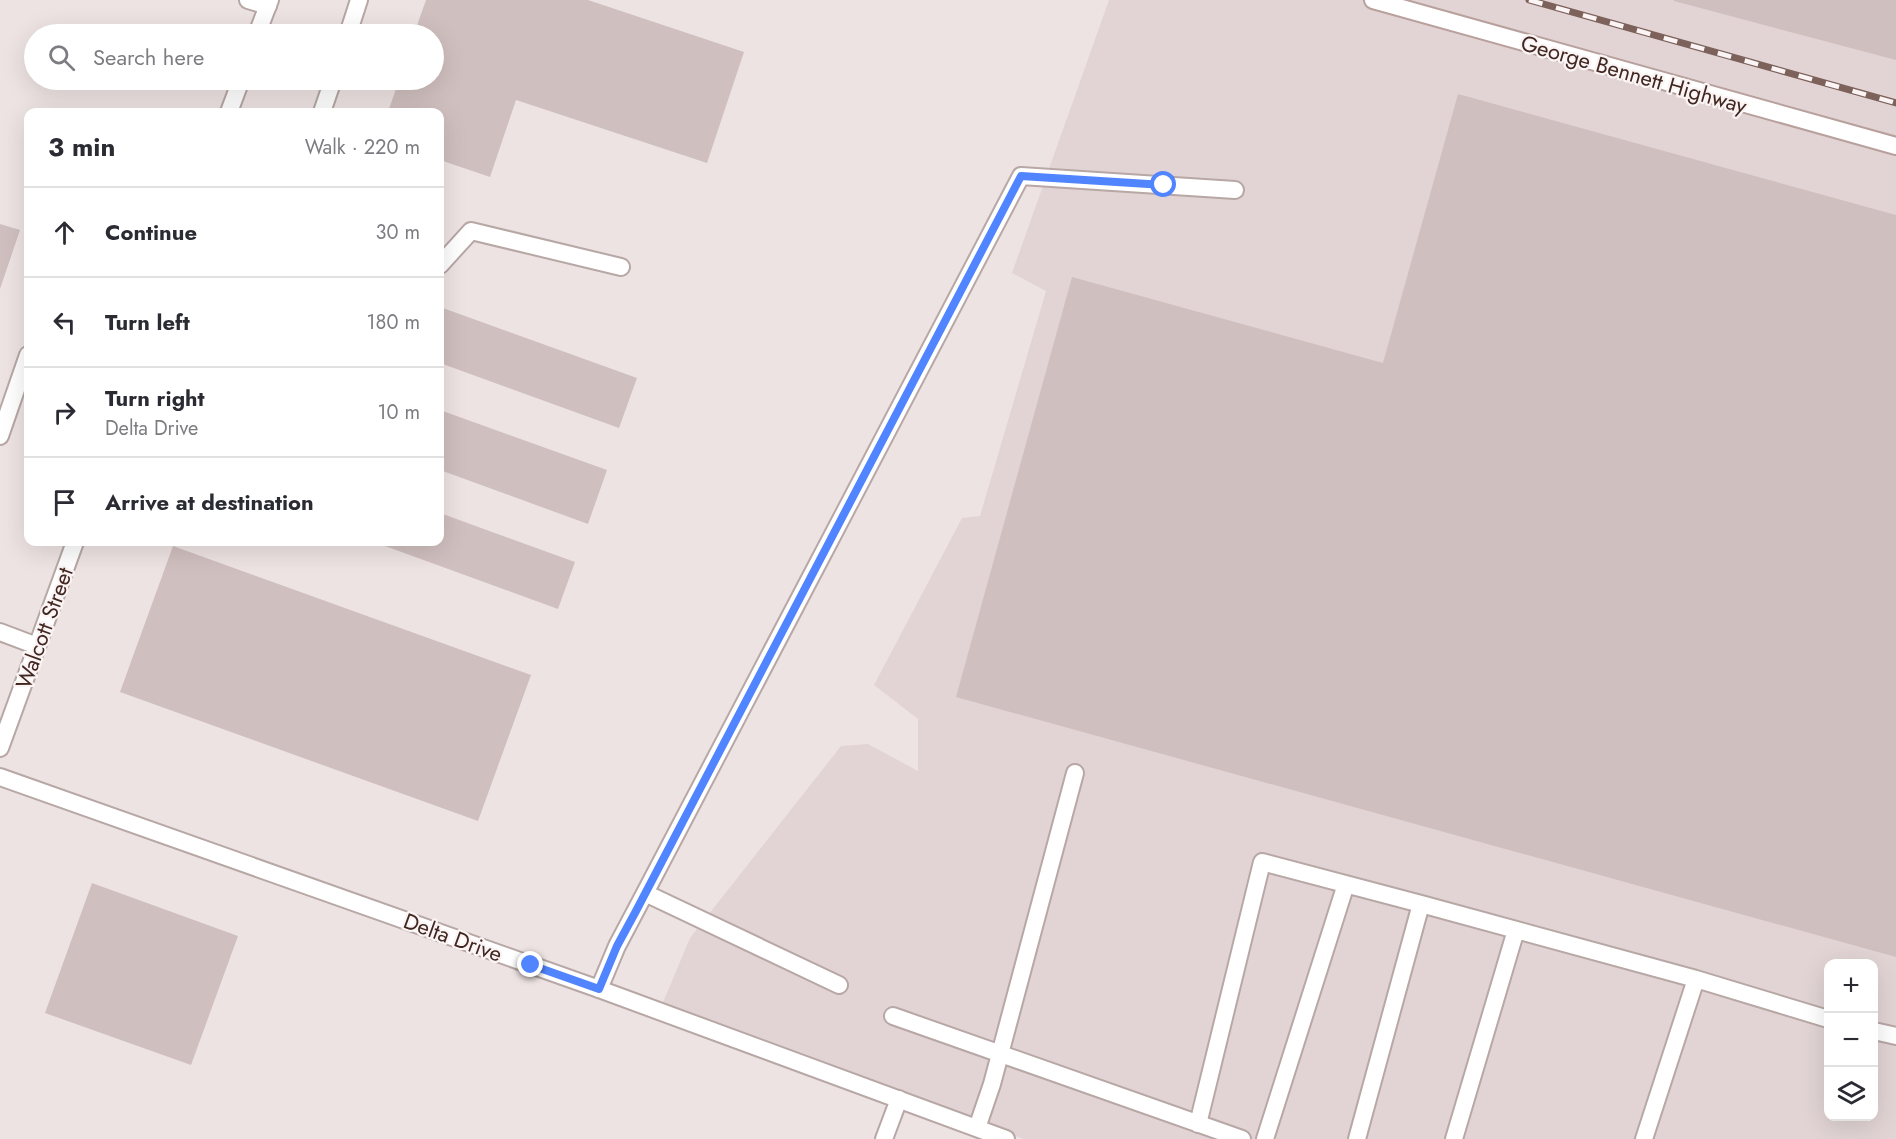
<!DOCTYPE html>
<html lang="en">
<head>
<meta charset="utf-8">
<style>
	body { margin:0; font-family:Jost,sans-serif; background:#f2f2f3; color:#2b2b33 }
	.controls { position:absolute; right:18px; bottom:18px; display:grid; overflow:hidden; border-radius:12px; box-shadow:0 6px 24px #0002 }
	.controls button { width:54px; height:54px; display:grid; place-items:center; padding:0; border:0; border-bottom:2px solid #e1e1e2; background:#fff; color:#2b2b33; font:30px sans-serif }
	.stop { position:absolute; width:18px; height:18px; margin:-14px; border:4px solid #5085ff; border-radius:50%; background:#fff }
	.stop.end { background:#5085ff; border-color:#fff; box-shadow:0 2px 6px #0008 }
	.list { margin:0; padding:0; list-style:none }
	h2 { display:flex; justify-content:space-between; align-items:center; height:78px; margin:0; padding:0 24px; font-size:26px }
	h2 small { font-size:20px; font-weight:400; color:#7c7c81 }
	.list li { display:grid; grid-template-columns:39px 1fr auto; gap:18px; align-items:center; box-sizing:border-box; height:90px; padding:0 24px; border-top:2px solid #e1e1e2 }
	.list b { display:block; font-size:22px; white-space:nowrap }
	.list p { margin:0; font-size:20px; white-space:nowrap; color:#7c7c81 }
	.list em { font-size:20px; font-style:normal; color:#7c7c81 }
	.icon { flex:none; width:33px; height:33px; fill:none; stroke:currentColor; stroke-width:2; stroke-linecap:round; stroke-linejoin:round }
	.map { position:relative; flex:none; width:1896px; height:1139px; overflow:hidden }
	.search { position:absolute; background:#fff; box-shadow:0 6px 24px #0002; left:24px; top:24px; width:420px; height:66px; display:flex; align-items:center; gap:15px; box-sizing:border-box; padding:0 21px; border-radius:33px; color:#7c7c81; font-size:22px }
	.panel { position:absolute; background:#fff; box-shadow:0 6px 24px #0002; left:24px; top:108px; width:420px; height:438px; border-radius:12px }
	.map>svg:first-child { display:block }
	.built { fill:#e2d4d4; fill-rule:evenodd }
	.building { fill:#d0bfbf }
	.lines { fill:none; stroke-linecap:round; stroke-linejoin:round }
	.service-casing { stroke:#b7a7a5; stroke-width:20 }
	.minor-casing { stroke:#b7a7a5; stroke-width:20 }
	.tertiary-casing { stroke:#b7a7a5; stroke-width:20 }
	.secondary-casing { stroke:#b8a09d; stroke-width:20 }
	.service { stroke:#fff; stroke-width:16 }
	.minor { stroke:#fff; stroke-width:16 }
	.tertiary { stroke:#fff; stroke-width:16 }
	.secondary { stroke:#fff; stroke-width:16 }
	.rail-casing { stroke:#7d615b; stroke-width:7 }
	.rail { stroke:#faf4f4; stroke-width:4.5; stroke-dasharray:14; stroke-linecap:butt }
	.route { stroke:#5085ff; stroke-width:8 }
	.labels { text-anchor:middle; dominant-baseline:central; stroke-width:4.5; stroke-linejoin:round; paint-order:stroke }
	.street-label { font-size:22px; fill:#422620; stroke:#faf4f4 }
</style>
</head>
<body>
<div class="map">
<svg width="1896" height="1139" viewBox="0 0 1896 1139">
	<rect width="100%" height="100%" fill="#eee3e3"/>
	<path class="built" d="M1109,0h787v1139h-872l-311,-111 -52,-21 29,-69 151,-192 27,-2 50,27v-52l-44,-34 88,-167 18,-2 66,-225 -34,-18zM1828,964h46v152h-46z"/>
	<path class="building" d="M426,0h162l156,52 -37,111 -191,-63 -26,77 -50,-17v-48h-52l11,-32h35v-46h-20z
		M1674,0h222v60l-222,-59z
		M1458,94l438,121v742l-940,-260 116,-420 311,86z
		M0,224l20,6 -20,59z
		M440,307l197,71 -18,50 -179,-65z
		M440,410l167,60 -19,54 -148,-54z
		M440,513l135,49 -17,47 -184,-67h66z
		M173,546l358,129 -53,146 -358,-129z
		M92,883l146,53 -47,129 -146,-52z"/>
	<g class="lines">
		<defs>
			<path id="service" d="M248,0l20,6
				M348,34l11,-34
				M322,112l11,-32
				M440,265l31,-34 150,36
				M0,436l28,-81
				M0,632l37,14
				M645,893l194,92
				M599,989l18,-43 28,-53 376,-717 214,14
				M893,1016l349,123
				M1874,1031l22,5
				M1198,1124l64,-262 159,42
				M977,1128l15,-44 83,-311
				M884,1139l15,-40
				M1265,1139l81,-255
				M1357,1139l64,-235 275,75 132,40
				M1454,1139l62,-209
				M1644,1139l52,-160"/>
			<path id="minor" d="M0,777l599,212 407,150"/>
			<path id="tertiary" d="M257,34l13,-34
				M229,112l12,-32
				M0,748l75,-206"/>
			<path id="secondary" d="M1373,0l523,146"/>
		</defs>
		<use href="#service" class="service-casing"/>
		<use href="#minor" class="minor-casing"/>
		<use href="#tertiary" class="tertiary-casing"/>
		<use href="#secondary" class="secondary-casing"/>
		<use href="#service" class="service"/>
		<use href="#minor" class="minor"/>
		<use href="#tertiary" class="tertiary"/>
		<use href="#secondary" class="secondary"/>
		<defs>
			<path id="rail" d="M1529,0l367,103"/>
		</defs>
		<use href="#rail" class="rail-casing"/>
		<use href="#rail" class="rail"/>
	</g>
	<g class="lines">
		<path class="route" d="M531,965l68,24 18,-43 19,-35 385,-735 143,9"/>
	</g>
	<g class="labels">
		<g class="street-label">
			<text transform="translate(1634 74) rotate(16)">George Bennett Highway</text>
			<text transform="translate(44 628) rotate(-70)">Walcott Street</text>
			<text transform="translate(453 937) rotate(20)">Delta Drive</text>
		</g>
	</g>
</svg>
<div class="controls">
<button>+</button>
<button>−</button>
<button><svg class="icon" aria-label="layers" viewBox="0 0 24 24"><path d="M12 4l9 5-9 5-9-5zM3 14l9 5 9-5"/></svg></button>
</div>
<div class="stop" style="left:1164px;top:185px"></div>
<div class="stop end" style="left:531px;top:965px"></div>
<div class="search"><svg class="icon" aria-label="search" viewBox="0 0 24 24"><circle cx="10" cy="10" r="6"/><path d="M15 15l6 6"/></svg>Search here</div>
<section class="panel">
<h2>3 min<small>Walk · 220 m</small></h2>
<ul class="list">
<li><svg class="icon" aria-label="ahead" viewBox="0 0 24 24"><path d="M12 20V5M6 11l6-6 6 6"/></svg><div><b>Continue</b></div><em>30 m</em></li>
<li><svg class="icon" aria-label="left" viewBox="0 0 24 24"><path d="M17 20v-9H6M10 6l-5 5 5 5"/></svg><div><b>Turn left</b></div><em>180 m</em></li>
<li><svg class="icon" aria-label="right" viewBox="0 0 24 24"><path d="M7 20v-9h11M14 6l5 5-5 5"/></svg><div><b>Turn right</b><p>Delta Drive</p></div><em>10 m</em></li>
<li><svg class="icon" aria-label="arrive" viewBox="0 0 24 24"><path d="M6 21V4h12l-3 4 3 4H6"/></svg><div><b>Arrive at destination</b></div></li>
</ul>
</section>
</div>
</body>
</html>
